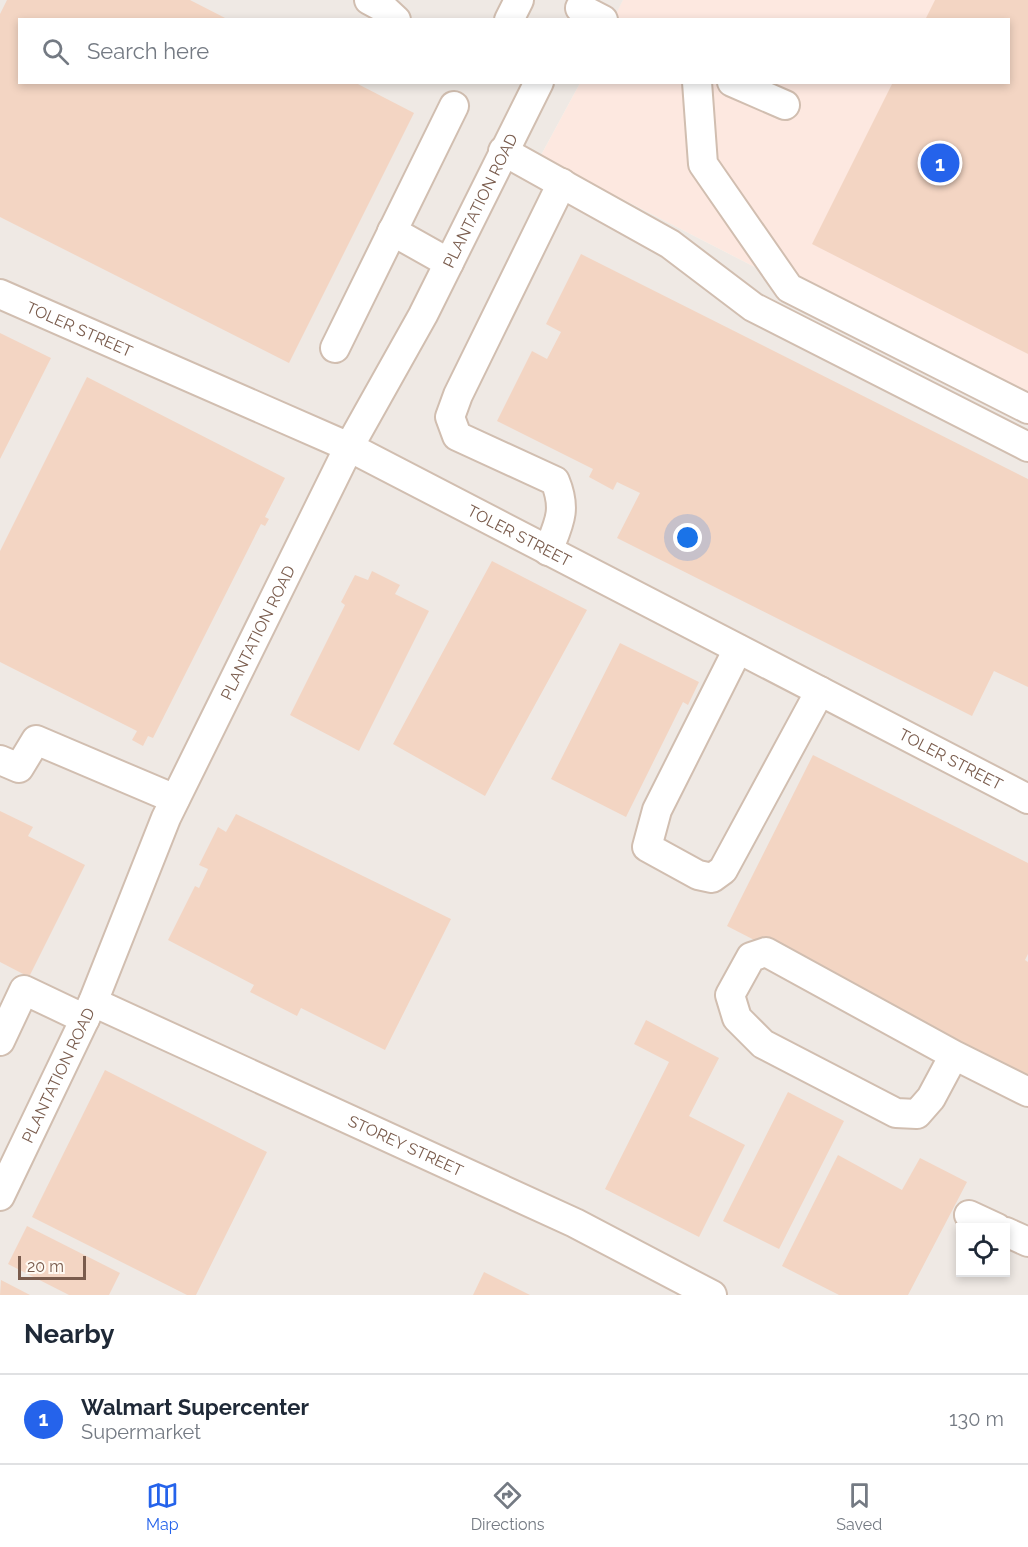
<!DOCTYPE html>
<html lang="en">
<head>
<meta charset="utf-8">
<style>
	body { margin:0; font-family:Raleway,sans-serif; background:#f2f2f3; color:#1f2937 }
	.controls { position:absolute; right:18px; bottom:18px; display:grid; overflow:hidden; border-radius:0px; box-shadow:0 3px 9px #0003 }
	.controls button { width:54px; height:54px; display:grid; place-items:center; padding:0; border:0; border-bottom:2px solid #e0e1e3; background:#fff; color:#1f2937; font:30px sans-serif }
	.scale { position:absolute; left:18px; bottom:15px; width:68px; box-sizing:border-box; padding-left:6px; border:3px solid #7a5c4d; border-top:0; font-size:16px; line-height:21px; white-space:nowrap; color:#7a5c4d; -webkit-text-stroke:4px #fffaf3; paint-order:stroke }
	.you { position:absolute; left:688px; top:538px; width:21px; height:21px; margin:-15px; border:4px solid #fff; border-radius:50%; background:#1a73e8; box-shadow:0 0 0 9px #1a73e833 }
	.badge { display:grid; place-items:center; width:39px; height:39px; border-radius:50%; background:#2563eb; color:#fff; font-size:20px; font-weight:700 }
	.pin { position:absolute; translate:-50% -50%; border:3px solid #fff; box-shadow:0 2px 6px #0006 }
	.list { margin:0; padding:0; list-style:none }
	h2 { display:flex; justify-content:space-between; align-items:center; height:78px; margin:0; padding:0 24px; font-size:26px }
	h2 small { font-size:20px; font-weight:400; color:#747a83 }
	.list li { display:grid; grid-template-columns:39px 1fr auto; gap:18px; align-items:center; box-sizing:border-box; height:90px; padding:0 24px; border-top:2px solid #e0e1e3 }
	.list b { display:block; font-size:22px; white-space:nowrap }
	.list p { margin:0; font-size:20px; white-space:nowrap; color:#747a83 }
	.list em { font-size:20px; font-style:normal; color:#747a83 }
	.icon { flex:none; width:33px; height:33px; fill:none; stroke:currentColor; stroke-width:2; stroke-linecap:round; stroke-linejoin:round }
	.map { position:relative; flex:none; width:1028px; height:1295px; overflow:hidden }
	.search { position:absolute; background:#fff; box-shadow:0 3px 9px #0003; left:18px; right:18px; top:18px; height:66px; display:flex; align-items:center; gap:15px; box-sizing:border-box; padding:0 21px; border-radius:0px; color:#747a83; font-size:22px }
	.sheet { height:168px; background:#fff }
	nav { display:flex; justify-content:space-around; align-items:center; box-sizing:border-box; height:84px; border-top:2px solid #e0e1e3; background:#fff; font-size:16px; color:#747a83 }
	nav a { display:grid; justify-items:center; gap:3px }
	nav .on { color:#2563eb }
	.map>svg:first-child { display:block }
	.commercial { fill:#fde8e0 }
	.industrial { fill:#efe9e4; fill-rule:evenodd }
	.building { fill:#f3d5c3 }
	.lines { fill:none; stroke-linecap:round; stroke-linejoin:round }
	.minor-casing { stroke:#d1beb0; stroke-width:32 }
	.minor { stroke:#fff; stroke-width:28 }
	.labels { text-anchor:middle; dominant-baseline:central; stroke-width:4.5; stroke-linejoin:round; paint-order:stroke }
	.street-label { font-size:16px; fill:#7a5c4d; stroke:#fffaf3 }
</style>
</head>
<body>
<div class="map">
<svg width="1028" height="1295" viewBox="0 0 1028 1295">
	<rect width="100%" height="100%" fill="#fdf6ec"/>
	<path class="commercial" d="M623,0h405v407l-488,-250 40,-74 428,-1v-62l-395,-1z"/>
	<path class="industrial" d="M0,0h623l-10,20h-593v62l560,1 -40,74 488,250v888h-1028zM960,1228h46v44h-46z"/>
	<path class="building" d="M7,0h183l39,20h-209v62h334l60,31 -125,250 -289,-146v-203z
		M935,0h93v354l-216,-110 81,-162h115v-62h-83z
		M581,254l447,225v208l-34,-16 -22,45 -355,-178 23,-45 -23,-11 -4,8 -24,-13 4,-8 -96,-48 35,-70 15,8 14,-27 -15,-8z
		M0,333l51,25 -51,101z
		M87,377l198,101 -20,39 4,2 -4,7 -4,-2 -108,214 -5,-2 -5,10 -11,-6 5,-9 -137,-69v-111z
		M492,561l95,49 -102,186 -92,-52z
		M372,571l28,14 -5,9 34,17 -70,140 -69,-36 55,-110 -4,-3 14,-27 13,5z
		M620,643l79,39 -11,23 -5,-3 -57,115 -75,-38z
		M813,755l215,108v91l-3,6 3,2v118l-301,-154z
		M0,811l33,16 -5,9 57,29 -56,112 -29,-15z
		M236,814l215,105 -66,131 -84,-42 -4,8 -47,-24 4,-7 -86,-45 27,-54 4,2 9,-19 -9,-4 19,-38 8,5z
		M646,1020l73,38 -30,58 56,29 -46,92 -94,-48 64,-127 -35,-18z
		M105,1070l162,82 -71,143h-9l-155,-78z
		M788,1092l56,29 -65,128 -56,-28z
		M838,1155l64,35 18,-32 47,24 -59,113h-69l-57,-29z
		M27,1226l93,47 -11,22h-40l-61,-31z
		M484,1272l46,23h-57z
		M1,1280l29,15h-30z"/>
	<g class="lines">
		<defs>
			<g id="minor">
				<path d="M369,0l13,7 14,13"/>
				<path d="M580,8l23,12"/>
				<path d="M509,20l10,-20"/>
				<path d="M697,82l6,82 86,124 239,121"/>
				<path d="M732,82l53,23"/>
				<path d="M503,151l167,93 83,63 275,140"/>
				<path d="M392,231l57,32"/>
				<path id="s1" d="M0,294l349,153 679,352"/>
				<path d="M335,348l119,-242"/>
				<path d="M548,551c11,-28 19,-41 7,-70l-98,-45 -7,-19 8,-22 104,-212"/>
				<path d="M738,649l-81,161 -10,37 51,28 14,3 11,-8 97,-179"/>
				<path d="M0,760l19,8 17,-28 139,59"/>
				<path id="s2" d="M93,1002l482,221 137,72"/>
				<path d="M0,1041l24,-51 61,29"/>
				<path d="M954,1055l-23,43 -14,16 -21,-1 -133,-69 -26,-26 -7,-23 21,-38 15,-5 188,103 74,37"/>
				<path id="s3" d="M0,1196l93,-194 73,-184 183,-371 74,-132 116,-233"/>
				<path d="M969,1215l28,13"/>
				<path d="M1006,1232l22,10"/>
			</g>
		</defs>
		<use href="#minor" class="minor-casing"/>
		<use href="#minor" class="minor"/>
	</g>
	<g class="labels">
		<g class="street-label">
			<text stroke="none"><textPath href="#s3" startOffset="1106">PLANTATION ROAD</textPath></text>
			<text stroke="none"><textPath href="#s1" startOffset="87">TOLER STREET</textPath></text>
			<text stroke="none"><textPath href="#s1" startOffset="573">TOLER STREET</textPath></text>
			<text stroke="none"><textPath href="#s3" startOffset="620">PLANTATION ROAD</textPath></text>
			<text stroke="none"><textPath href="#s1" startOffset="1059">TOLER STREET</textPath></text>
			<text stroke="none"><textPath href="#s3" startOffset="134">PLANTATION ROAD</textPath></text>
			<text stroke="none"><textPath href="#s2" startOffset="344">STOREY STREET</textPath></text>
		</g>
	</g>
</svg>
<div class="controls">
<button><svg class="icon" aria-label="locate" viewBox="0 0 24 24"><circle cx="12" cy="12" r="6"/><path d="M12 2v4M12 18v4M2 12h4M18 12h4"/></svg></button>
</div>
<div class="scale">20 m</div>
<div class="you"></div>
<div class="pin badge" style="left:940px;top:163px">1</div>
<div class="search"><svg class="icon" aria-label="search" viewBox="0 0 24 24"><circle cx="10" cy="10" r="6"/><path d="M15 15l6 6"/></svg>Search here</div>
</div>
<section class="sheet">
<h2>Nearby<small></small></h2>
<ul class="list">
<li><span class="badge">1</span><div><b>Walmart Supercenter</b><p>Supermarket</p></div><em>130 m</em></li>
</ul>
</section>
<nav>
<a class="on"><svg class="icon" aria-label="map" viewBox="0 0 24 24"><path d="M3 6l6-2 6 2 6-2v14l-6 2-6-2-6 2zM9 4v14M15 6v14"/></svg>Map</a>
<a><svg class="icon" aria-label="directions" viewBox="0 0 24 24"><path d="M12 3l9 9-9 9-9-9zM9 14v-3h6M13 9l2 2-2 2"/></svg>Directions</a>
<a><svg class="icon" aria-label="saved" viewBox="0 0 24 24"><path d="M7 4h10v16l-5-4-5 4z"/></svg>Saved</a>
</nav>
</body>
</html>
